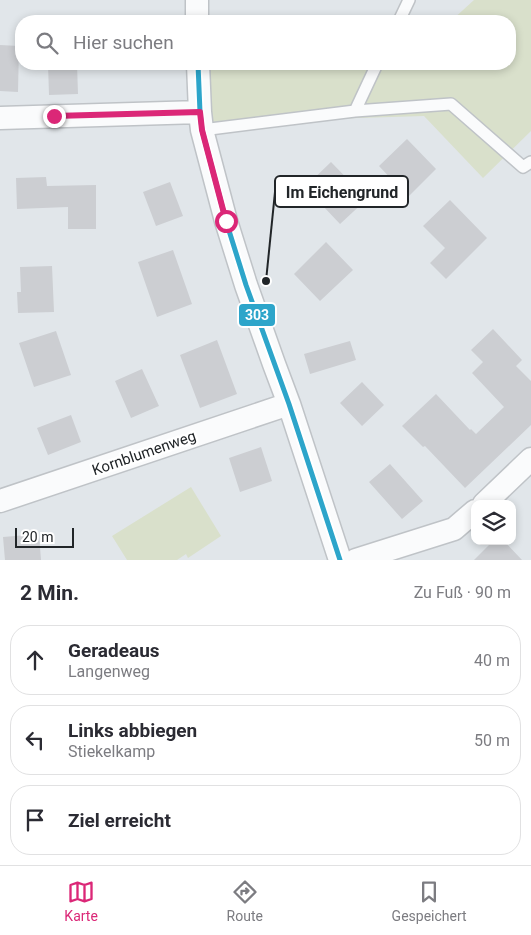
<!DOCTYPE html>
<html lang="de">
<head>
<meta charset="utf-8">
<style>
	body { margin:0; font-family:Roboto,sans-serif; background:#f7f7f7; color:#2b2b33 }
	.controls { position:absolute; right:15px; bottom:15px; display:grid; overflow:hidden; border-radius:10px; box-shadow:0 2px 8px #0003 }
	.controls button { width:45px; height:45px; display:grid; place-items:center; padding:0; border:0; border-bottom:1px solid #e1e1e2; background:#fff; color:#2b2b33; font:25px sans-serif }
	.scale { position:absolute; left:15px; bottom:12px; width:59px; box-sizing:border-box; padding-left:5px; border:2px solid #212528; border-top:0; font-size:14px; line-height:18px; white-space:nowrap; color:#212528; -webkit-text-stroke:4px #fff; paint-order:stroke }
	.stop { position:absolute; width:15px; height:15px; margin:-11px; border:4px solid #db2777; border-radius:50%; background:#fff }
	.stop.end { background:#db2777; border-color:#fff; box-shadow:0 1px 5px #0008 }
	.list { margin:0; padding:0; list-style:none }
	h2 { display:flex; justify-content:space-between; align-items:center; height:65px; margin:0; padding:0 20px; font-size:21px }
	h2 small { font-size:16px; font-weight:400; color:#7c7c81 }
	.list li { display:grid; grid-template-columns:32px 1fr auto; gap:15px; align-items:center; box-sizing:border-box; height:70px; margin:0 10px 10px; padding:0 10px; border:1px solid #e1e1e2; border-radius:20px }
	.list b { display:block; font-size:19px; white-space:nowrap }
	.list p { margin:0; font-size:16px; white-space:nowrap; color:#7c7c81 }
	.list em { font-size:16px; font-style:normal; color:#7c7c81 }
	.icon { flex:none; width:28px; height:28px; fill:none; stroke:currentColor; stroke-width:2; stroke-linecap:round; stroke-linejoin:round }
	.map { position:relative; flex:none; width:531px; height:560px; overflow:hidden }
	.search { position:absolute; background:#fff; box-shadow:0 2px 8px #0003; left:15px; right:15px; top:15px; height:55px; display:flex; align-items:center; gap:12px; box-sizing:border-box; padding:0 18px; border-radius:20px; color:#7c7c81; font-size:19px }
	.sheet { height:305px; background:#fff }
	nav { display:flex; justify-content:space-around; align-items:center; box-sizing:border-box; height:70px; border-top:1px solid #e1e1e2; background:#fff; font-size:14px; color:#7c7c81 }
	nav a { display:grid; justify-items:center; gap:2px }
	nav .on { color:#db2777 }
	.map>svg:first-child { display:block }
	.green { fill:#d9e0cb }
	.building { fill:#ccced2 }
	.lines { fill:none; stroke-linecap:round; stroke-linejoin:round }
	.lane-casing { stroke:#bfc3c7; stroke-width:14 }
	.street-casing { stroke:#bfc3c7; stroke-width:25 }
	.lane { stroke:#fafbfc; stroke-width:11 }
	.street { stroke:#fafbfc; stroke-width:22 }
	.bus-1-casing { stroke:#fff; stroke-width:9 }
	.bus-1 { stroke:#2da5ca; stroke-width:5 }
	.route { stroke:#db2777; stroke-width:6 }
	.labels { text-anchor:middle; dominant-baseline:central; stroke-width:5; stroke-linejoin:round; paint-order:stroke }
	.street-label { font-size:15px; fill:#212528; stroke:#fff }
	.leader { fill:none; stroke:#212528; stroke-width:2 }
	.callout-dot { fill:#212528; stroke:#fff; stroke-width:2 }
	.callout { fill:#fff; stroke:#212528; stroke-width:2 }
	.callout-label { font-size:16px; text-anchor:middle; font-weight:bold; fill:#212528 }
	.line-badge { stroke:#fff; stroke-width:2 }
	.badge-label { font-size:14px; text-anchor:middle; font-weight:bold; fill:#fff }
</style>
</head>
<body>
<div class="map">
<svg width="531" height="560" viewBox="0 0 531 560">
	<rect width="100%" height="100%" fill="#e1e6ea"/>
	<path class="green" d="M474,0h57v131l-48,47 -59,-62 -222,7 -3,-59h311v-43h-59z
		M191,487l30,49 -33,22 -2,-4 -9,6h-50l-15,-24z"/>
	<path class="building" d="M0,45l19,1 -1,46 -18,-1z
		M48,64h29l1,30 -29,1z
		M407,139l29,30 -28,28 -29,-31z
		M331,162l36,37 -27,25 -35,-37z
		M46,177l1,9 49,-1v44h-28v-22l-51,2 -1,-31z
		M170,182l13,34 -27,10 -13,-34z
		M450,200l37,38 -41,41 -16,-16 15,-15 -22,-22z
		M326,242l27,28 -33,31 -26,-27z
		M173,250l19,54 -35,13 -19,-55z
		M52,266l2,46 -36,1 -1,-21h4l-1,-25z
		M493,329l29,31 -6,6 15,15v44l-66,63 -40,-42 -2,1 -21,-21 34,-32 34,36 1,-1 5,5 28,-27 -32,-34 11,-11 -12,-12z
		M56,331l15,44 -37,12 -15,-44z
		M217,340l20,54 -37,14 -20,-53z
		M350,341l6,19 -46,14 -6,-20z
		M142,369l17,37 -28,12 -16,-37z
		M362,382l22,23 -22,21 -22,-23z
		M71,415l10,27 -33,13 -11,-27z
		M261,447l11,34 -32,11 -11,-34z
		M390,464l33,37 -21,18 -33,-37z
		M39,534l2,26h-36l-2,-23z
		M493,541h11l18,19h-48z"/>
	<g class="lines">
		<defs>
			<path id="lane" d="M399,21l10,-21
				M355,111l22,-47
				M202,130l153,-19 96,-7 72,63 8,-5"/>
			<path id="street" d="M197,0v21
				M198,64l2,48 2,18 24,91 20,64 28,79 15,40 51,156
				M0,118l200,-6
				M0,501l289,-97
				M484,504l47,-45
				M356,560l98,-31 21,-18"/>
		</defs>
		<use href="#lane" class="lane-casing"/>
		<use href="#street" class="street-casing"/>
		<use href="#lane" class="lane"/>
		<use href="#street" class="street"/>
		<defs>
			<path id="bus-1" d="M198,64l2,48 2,18 24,91 20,64 43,119 51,156"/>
		</defs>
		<use href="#bus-1" class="bus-1-casing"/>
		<use href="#bus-1" class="bus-1"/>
	</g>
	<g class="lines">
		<path class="route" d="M54,116l146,-4 2,18 24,91"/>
	</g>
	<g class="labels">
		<g class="street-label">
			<text transform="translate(144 453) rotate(-19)">Kornblumenweg</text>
		</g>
	</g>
	<path class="leader" d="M266 281L275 192"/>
	<circle class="callout-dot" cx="266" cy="281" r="5"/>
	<rect class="callout" x="275" y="176" width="133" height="31" rx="5"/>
	<g class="callout-label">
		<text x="342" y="198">Im Eichengrund</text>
	</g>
	<rect class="line-badge" x="238" y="303" width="38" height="24" rx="5" fill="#2da5ca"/>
	<g class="badge-label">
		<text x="257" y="320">303</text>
	</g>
</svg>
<div class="controls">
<button><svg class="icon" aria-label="layers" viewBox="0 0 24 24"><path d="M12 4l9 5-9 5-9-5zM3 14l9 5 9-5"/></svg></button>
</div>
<div class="scale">20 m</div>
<div class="stop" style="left:226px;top:221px"></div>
<div class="stop end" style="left:54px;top:116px"></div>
<div class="search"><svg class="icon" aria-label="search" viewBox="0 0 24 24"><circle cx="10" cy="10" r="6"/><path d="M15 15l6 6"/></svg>Hier suchen</div>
</div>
<section class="sheet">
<h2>2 Min.<small>Zu Fuß · 90 m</small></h2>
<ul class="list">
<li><svg class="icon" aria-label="ahead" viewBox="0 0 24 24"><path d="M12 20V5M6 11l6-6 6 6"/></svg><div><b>Geradeaus</b><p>Langenweg</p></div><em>40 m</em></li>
<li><svg class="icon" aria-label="left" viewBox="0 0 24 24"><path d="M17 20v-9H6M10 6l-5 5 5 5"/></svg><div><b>Links abbiegen</b><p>Stiekelkamp</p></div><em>50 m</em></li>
<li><svg class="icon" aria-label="arrive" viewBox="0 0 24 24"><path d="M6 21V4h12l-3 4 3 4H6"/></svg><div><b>Ziel erreicht</b></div></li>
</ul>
</section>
<nav>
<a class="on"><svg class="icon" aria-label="map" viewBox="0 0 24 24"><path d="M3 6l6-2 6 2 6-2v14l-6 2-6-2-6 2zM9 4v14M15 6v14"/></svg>Karte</a>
<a><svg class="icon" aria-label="directions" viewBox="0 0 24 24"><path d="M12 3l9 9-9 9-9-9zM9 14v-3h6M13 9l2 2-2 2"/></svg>Route</a>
<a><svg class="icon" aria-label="saved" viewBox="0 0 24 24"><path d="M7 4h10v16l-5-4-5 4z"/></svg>Gespeichert</a>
</nav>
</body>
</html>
